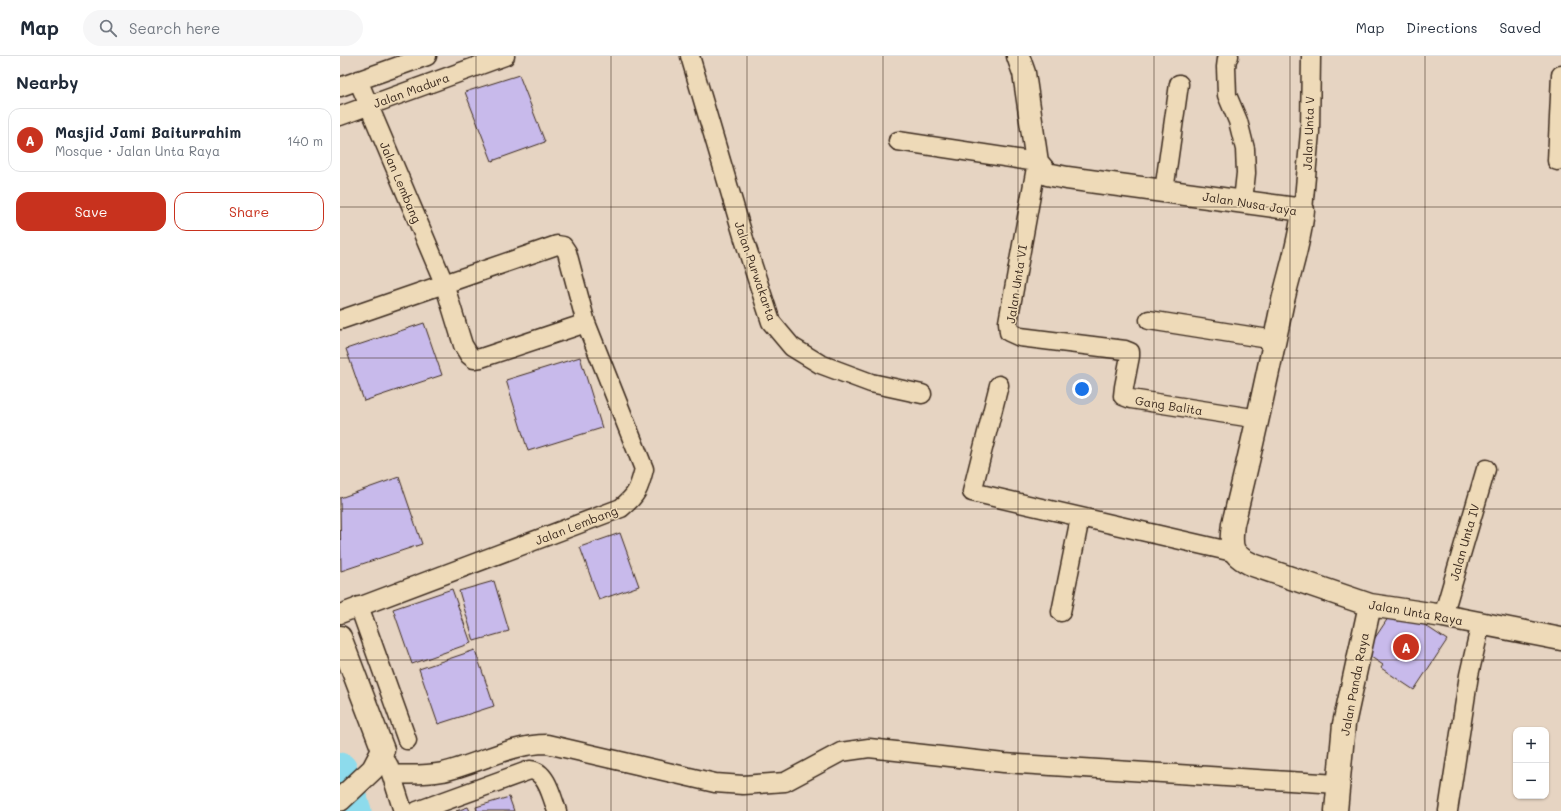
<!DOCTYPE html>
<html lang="en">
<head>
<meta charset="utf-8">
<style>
	body { margin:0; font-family:Mali,sans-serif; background:#f6f6f7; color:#1f2937 }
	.controls { position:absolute; right:12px; bottom:12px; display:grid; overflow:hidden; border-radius:8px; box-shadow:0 1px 3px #0004 }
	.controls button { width:36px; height:36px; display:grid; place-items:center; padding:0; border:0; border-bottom:1px solid #e0e1e3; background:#fff; color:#1f2937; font:20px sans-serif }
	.you { position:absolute; left:742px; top:333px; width:14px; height:14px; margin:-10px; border:3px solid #fff; border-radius:50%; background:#1a73e8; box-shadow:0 0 0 6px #1a73e833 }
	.badge { display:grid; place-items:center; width:26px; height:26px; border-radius:50%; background:#c8321e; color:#fff; font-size:13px; font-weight:700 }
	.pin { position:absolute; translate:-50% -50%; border:2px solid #fff; box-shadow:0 1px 4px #0006 }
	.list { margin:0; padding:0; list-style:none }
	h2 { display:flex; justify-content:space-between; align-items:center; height:52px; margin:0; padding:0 16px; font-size:17px }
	h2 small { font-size:13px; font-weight:400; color:#747a83 }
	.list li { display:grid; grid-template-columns:26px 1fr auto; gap:12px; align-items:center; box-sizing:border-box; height:64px; margin:0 8px 8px; padding:0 8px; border:1px solid #e0e1e3; border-radius:12px }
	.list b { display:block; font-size:15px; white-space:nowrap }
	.list p { margin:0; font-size:13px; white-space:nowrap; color:#747a83 }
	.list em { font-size:13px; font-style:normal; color:#747a83 }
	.actions { display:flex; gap:8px; padding:12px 16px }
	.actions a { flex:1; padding:9px 0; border:1px solid #c8321e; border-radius:12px; text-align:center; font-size:14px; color:#c8321e }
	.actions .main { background:#c8321e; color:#fff }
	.icon { flex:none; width:22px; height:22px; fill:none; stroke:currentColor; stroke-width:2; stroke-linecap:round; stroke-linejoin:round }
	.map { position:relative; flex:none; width:1221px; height:755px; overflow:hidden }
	header { display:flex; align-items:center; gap:24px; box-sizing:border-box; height:56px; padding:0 20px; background:#fff; border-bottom:1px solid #e0e1e3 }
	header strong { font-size:19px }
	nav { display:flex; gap:22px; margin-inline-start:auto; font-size:14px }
	.search { width:280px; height:36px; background:#f6f6f7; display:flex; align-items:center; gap:10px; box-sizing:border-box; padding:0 14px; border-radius:22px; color:#747a83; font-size:15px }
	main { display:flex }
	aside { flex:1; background:#fff }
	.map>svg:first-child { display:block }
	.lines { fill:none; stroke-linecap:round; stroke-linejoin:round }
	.river { stroke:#8ddbec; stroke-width:35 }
	.building { fill:#c8baeb; stroke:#3b2a1e }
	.minor-casing { stroke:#3b2a1e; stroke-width:21 }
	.tertiary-casing { stroke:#3b2a1e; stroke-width:25 }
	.secondary-casing { stroke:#3b2a1e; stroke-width:25 }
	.minor { stroke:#eedab8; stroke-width:18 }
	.tertiary { stroke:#eedab8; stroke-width:22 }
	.secondary { stroke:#eedab8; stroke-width:22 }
	.grid { fill:none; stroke:#3b2a1e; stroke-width:1; stroke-opacity:0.55 }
	.labels { text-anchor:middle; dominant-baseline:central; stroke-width:3; stroke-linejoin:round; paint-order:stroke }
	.street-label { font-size:12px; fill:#3b2a1e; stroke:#eedab8 }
</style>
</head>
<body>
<header>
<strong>Map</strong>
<div class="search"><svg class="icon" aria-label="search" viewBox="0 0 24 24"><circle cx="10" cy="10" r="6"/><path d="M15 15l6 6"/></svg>Search here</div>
<nav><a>Map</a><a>Directions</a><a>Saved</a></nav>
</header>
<main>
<aside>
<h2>Nearby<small></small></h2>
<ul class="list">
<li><span class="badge">A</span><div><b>Masjid Jami Baiturrahim</b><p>Mosque · Jalan Unta Raya</p></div><em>140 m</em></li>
</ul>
<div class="actions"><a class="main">Save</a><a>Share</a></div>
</aside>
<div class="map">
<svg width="1221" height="755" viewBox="0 0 1221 755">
	<rect width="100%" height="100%" fill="#e6d4c2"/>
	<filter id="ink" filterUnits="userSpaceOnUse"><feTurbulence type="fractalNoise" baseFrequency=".025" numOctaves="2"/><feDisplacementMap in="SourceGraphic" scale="8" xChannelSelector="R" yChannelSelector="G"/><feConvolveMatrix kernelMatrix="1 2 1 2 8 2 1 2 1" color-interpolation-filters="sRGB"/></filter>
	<g filter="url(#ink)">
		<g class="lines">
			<path class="river" d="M0,714l14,41"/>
		</g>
		<path class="building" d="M179,19l26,67 -53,19 -27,-69z
			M84,267l18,52 -78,26 -18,-52z
			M240,301l22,71 -74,23 -22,-71z
			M59,421l23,67 -81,27 -1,-73z
			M280,477l19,53 -40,14 -19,-53z
			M154,525l15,50 -35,10 -15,-50z
			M112,533l19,54 -59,21 -19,-55z
			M1054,553l20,9 33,22 -33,50 -33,-22 2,-3 -18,-12z
			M135,594l19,56 -56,18 -19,-55z
			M169,741l5,14h-37l-1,-4z
			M128,751l2,4h-14z"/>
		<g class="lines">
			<defs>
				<path id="minor" d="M350,0l54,183 27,83 21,25 28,17 51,19 51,11
					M889,0l-2,3 -1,8 1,28 11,26 7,28 1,24 -3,28
					M18,24l86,203 19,62 6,10 5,4 7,-1 105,-35
					M0,31l87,-31
					M0,60l165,-60
					M558,85l139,21 -29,160 1,10 11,5 105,13 5,2v4l-6,31 -1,9 8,3 128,20
					M1217,105l4,-86
					M824,135l15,-107
					M963,154l7,-78 1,-76
					M0,264l217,-75 6,1 4,6 19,71 58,146c-5,20 -7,26 -23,39l-281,106
					M809,264l126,20
					M659,329l-27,107 261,60
					M19,550l48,134
					M721,556l19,-94
					M1103,560l43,-147
					M48,708l15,47
					M51,718c17,1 35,1 52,-2 35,-8 68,-28 104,-28l168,39 28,2 42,-3 56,-30 28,-4 135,15 334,21
					M77,755l113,-41c17,1 22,28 27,41
					M1108,755l21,-136 12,-52"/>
				<path id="tertiary" d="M678,0l6,17 13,89 10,12 20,4 236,32c-3,33 -14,63 -21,95 -15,73 -31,146 -49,219 -3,24 -2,31 20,41l117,40 73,11 118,23
					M996,755l8,-87 26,-119"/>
				<path id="secondary" d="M0,581l43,113 -10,19 -33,31"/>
			</defs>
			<use href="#minor" class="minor-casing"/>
			<use href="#tertiary" class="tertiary-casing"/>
			<use href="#secondary" class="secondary-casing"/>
			<use href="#minor" class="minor"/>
			<use href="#tertiary" class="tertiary"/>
			<use href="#secondary" class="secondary"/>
		</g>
	</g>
	<path class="grid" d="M136,0v755M271,0v755M407,0v755M543,0v755M678,0v755M814,0v755M950,0v755M1085,0v755M0,151h1221M0,302h1221M0,453h1221M0,604h1221"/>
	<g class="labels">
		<g class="street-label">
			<text transform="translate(71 34) rotate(-20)">Jalan Madura</text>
			<text transform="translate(968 77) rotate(-88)">Jalan Unta V</text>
			<text transform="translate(61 126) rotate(67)">Jalan Lembang</text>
			<text transform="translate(910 147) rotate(9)">Jalan Nusa Jaya</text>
			<text transform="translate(416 215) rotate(71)">Jalan Purwakarta</text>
			<text transform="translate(676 228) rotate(-81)">Jalan Unta VI</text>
			<text transform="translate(829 349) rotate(9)">Gang Balita</text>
			<text transform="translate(236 469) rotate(-21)">Jalan Lembang</text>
			<text transform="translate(1124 486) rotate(-74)">Jalan Unta IV</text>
			<text transform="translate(1076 556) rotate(10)">Jalan Unta Raya</text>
			<text transform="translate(1014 628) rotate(-79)">Jalan Panda Raya</text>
		</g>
	</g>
</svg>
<div class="controls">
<button>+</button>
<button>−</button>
</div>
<div class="you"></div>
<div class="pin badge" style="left:1066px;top:591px">A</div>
</div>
</main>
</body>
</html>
